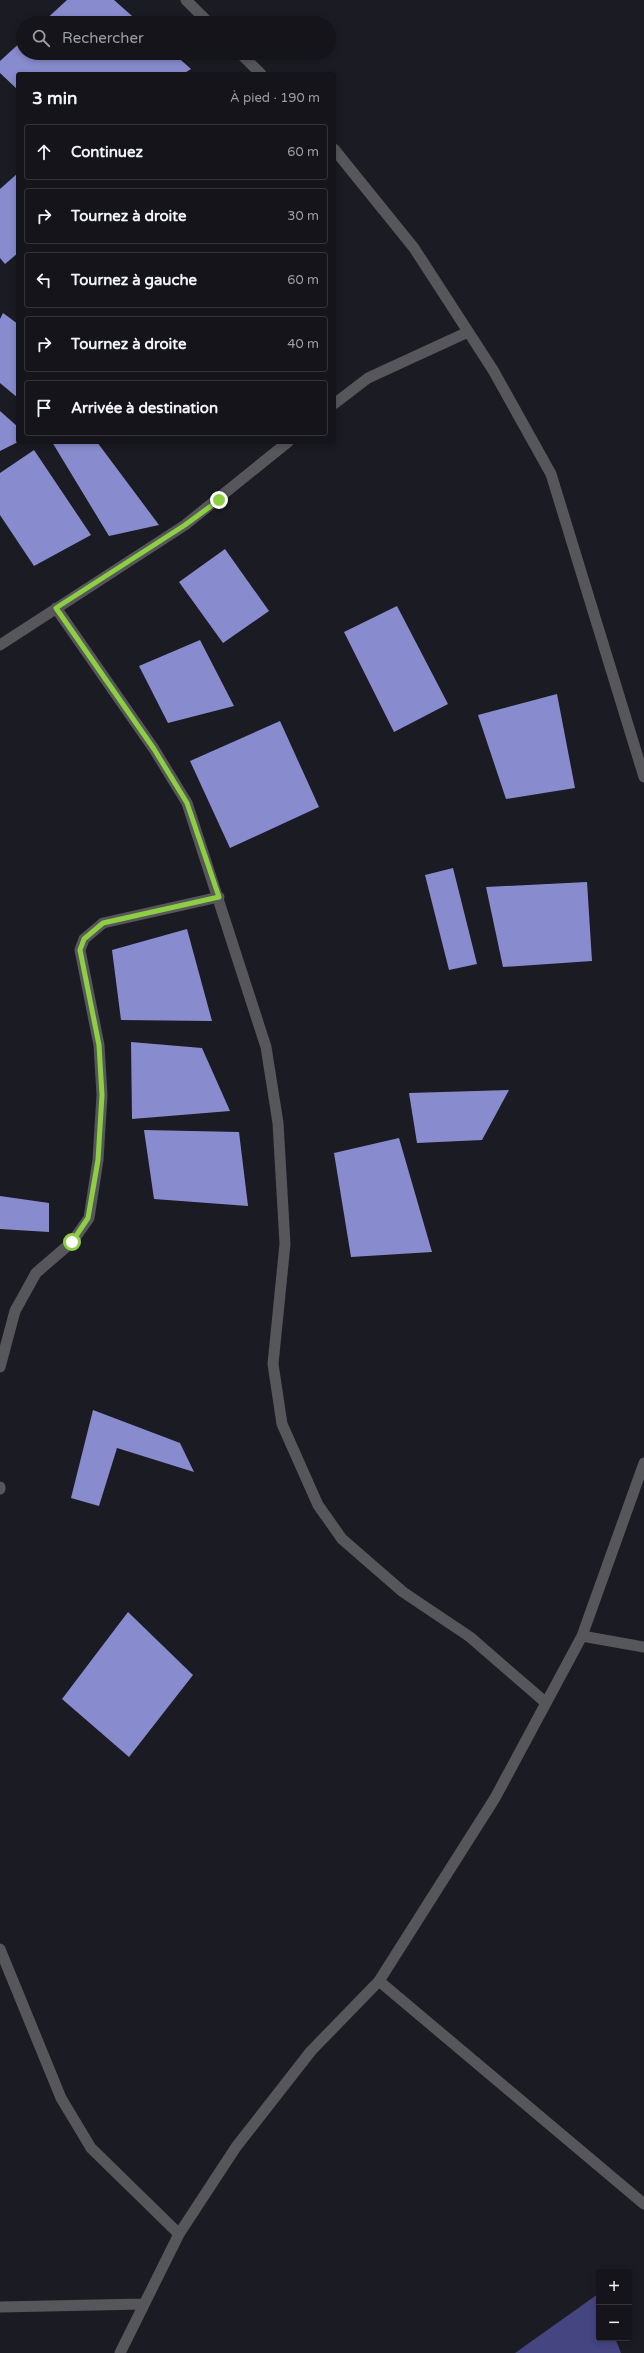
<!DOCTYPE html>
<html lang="fr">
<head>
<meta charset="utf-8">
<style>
	body { margin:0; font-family:"Varela Round",sans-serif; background:#1d1d23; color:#f1f3f6 }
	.controls { position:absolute; right:12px; bottom:12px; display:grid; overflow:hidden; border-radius:4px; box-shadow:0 2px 6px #0003 }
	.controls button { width:36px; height:36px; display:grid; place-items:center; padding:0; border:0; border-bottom:1px solid #333339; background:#14141a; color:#f1f3f6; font:20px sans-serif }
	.stop { position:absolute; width:12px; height:12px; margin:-9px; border:3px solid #8dce43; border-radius:50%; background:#fff }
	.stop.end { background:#8dce43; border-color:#fff; box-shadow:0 1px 4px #0008 }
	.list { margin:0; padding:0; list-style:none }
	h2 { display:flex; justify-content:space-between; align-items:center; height:52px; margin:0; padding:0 16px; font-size:17px }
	h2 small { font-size:13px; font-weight:400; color:#9d9ea2 }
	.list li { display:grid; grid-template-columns:26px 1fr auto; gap:12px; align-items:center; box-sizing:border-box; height:56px; margin:0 8px 8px; padding:0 8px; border:1px solid #333339; border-radius:4px }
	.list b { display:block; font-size:15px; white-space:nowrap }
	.list em { font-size:13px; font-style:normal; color:#9d9ea2 }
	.icon { flex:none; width:22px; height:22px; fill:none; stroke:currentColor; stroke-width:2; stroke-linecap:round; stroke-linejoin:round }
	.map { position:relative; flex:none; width:644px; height:2353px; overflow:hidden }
	.search { position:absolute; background:#14141a; box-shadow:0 2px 6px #0003; left:16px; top:16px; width:320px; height:44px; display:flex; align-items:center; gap:10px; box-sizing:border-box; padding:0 14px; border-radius:22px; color:#9d9ea2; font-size:15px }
	.panel { position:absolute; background:#14141a; box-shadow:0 2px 6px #0003; left:16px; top:72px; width:320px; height:372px; border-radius:4px }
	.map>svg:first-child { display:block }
	.forest { fill:#444581 }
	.building { fill:#888cce }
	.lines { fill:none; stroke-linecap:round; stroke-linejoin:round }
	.minor { stroke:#57575b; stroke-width:11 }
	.route { stroke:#8dce43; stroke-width:5 }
</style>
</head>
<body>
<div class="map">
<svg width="644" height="2353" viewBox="0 0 644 2353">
	<rect width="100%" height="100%" fill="#1b1b23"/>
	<path class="forest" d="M598,2294l1,44h16l6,15h-106z"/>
	<path class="building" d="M67,0h47l26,23h-98z
		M23,40v13h150l18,16 -8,5h-165v16l-18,-17v-12z
		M18,173v80l-13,11 -5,-6v-69z
		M3,313l15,11v74l-18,-15v-64z
		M0,411l18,16v15l-18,9z
		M52,442h45l62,83 -50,11z
		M34,450l57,85 -57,31 -34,-51v-42z
		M225,549l44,62 -46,32 -44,-61z
		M397,606l51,98 -54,28 -50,-100z
		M200,640l34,66 -66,17 -29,-57z
		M557,694l18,94 -69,11 -28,-84z
		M280,721l39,86 -89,41 -40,-87z
		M453,868l24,96 -28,6 -24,-95z
		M587,882l5,79 -89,6 -17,-80z
		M187,929l25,92 -91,-1 -9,-70z
		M131,1042l71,6 28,63 -98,8z
		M509,1090l-27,50 -65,3 -8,-50z
		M144,1130l95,2 9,74 -94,-7z
		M399,1138l33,114 -81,5 -17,-104z
		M0,1196l49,7v29l-49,-3z
		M93,1410l87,33 14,29 -77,-24 -18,58 -28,-8z
		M128,1612l65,63 -64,82 -67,-58z"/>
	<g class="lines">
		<path class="minor" d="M186,0l23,23
			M240,53l21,21
			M334,149l80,99 79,122 58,104 93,303
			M334,404l34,-26 100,-46
			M56,608l98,141 33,54 79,244 12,76 7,121 -12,120 9,60 36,81 24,34 61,53 67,45 75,65
			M0,645l185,-120 103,-83
			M0,1367l15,-56 21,-38 36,-31 17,-24 9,-58 4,-65 -3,-50 -19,-95 4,-11 19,-16 116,-26
			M0,1487v2
			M582,1636l62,11
			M0,1949l61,149 30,50 88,86
			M379,1981l265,223
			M0,2307l143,-3
			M120,2353l59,-119 57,-87 75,-96 68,-70 116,-183 87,-162 62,-173"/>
	</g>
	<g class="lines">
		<path class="route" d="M72,1242l16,-24 10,-58 4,-65 -3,-50 -19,-95 4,-11 19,-16 116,-26 -32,-94 -33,-54 -98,-141 129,-83 34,-25"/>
	</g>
</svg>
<div class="controls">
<button>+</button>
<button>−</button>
</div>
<div class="stop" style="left:72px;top:1242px"></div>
<div class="stop end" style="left:219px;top:500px"></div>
<div class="search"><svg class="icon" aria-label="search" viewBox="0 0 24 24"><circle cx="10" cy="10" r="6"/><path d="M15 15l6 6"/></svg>Rechercher</div>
<section class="panel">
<h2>3 min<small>À pied · 190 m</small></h2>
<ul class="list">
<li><svg class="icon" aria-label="ahead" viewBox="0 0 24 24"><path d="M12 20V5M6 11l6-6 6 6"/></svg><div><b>Continuez</b></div><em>60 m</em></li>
<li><svg class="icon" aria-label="right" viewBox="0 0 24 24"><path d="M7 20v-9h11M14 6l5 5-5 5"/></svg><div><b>Tournez à droite</b></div><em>30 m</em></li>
<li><svg class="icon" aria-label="left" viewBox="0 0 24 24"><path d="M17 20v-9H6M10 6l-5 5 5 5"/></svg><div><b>Tournez à gauche</b></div><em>60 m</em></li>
<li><svg class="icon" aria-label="right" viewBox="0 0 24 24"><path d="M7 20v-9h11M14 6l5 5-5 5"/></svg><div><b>Tournez à droite</b></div><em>40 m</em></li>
<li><svg class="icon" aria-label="arrive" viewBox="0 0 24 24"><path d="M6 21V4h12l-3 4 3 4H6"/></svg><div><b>Arrivée à destination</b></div></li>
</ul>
</section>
</div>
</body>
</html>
